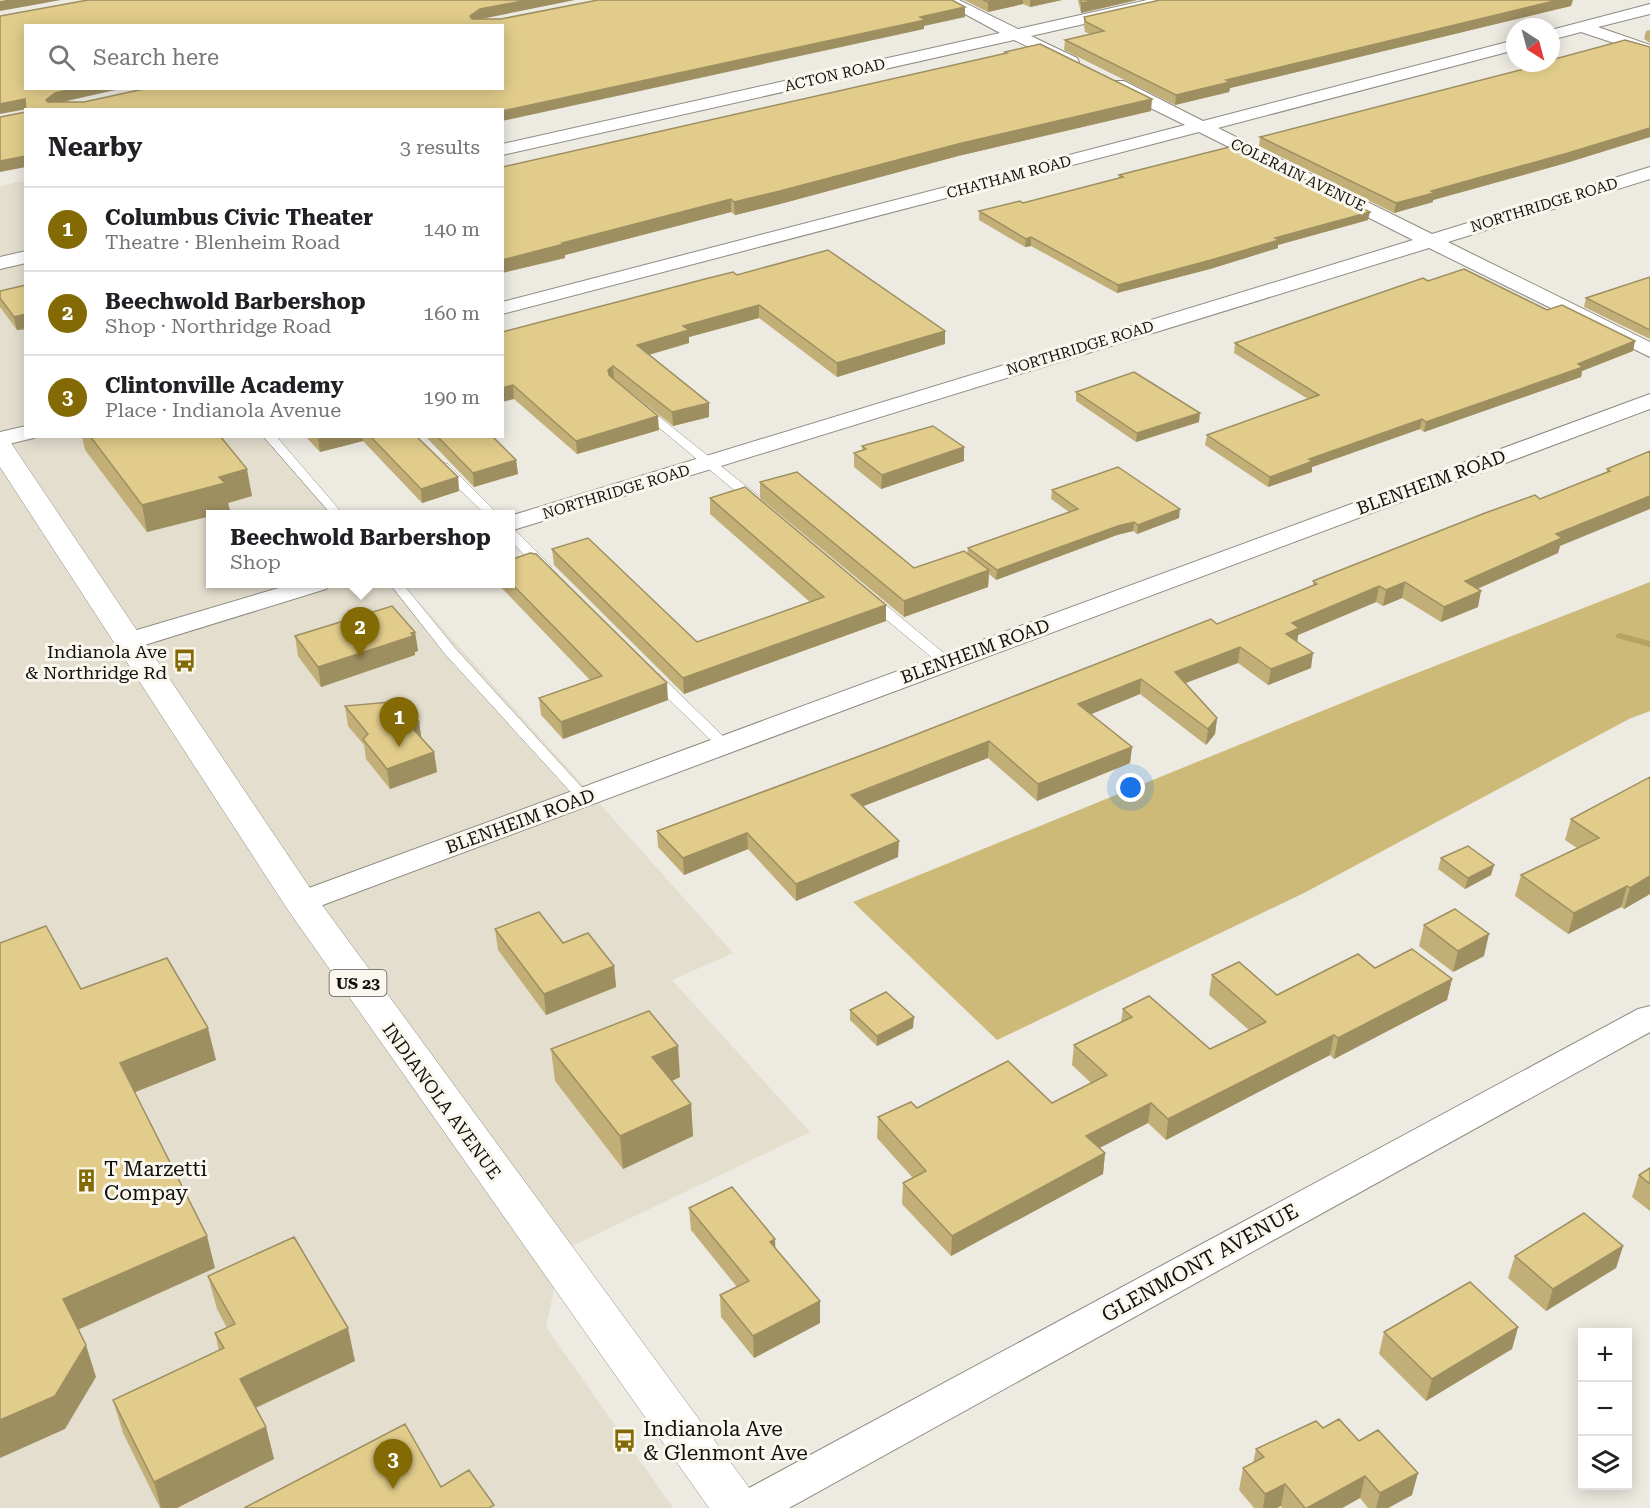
<!DOCTYPE html>
<html lang="en">
<head>
<meta charset="utf-8">
<style>
	body { margin:0; font-family:"Roboto Serif",serif; background:#f2f2f2; color:#202124 }
	.controls { position:absolute; right:18px; bottom:18px; display:grid; overflow:hidden; border-radius:0px; box-shadow:0 3px 15px #0003 }
	.controls button { width:54px; height:54px; display:grid; place-items:center; padding:0; border:0; border-bottom:2px solid #e0e0e0; background:#fff; color:#202124; font:30px sans-serif }
	.compass { position:absolute; left:1506px; top:18px; width:54px; height:54px; border-radius:50%; background:#fff; box-shadow:0 3px 15px #0003; rotate:144deg }
	.you { position:absolute; left:1131px; top:788px; width:21px; height:21px; margin:-15px; border:4px solid #fff; border-radius:50%; background:#1a73e8; box-shadow:0 0 0 9px #1a73e833 }
	.badge { display:grid; place-items:center; width:39px; height:39px; border-radius:50%; background:#836a04; color:#fff; font-size:20px; font-weight:700 }
	.pin { position:absolute; translate:-50% -50px; filter:drop-shadow(0 2px 3px #0008) }
	.pin::after { content:''; position:absolute; top:32px; width:21px; height:18px; background:inherit; clip-path:polygon(0 0,100% 0,50% 100%) }
	.popup { position:absolute; left:206px; top:510px; width:309px; height:78px; box-sizing:border-box; display:grid; place-content:center; border-radius:0px; background:#fff; filter:drop-shadow(0 2px 4px #0005); font-size:20px; white-space:nowrap; color:#757577 }
	.popup b { font-size:22px; color:#202124 }
	.popup::after { content:''; position:absolute; left:50%; top:100%; margin-left:-12px; border:12px solid transparent; border-top-color:#fff }
	.list { margin:0; padding:0; list-style:none }
	h2 { display:flex; justify-content:space-between; align-items:center; height:78px; margin:0; padding:0 24px; font-size:26px }
	h2 small { font-size:20px; font-weight:400; color:#757577 }
	.list li { display:grid; grid-template-columns:39px 1fr auto; gap:18px; align-items:center; box-sizing:border-box; height:84px; padding:0 24px; border-top:2px solid #e0e0e0 }
	.list b { display:block; font-size:22px; white-space:nowrap }
	.list p { margin:0; font-size:20px; white-space:nowrap; color:#757577 }
	.list em { font-size:20px; font-style:normal; color:#757577 }
	.icon { flex:none; width:33px; height:33px; fill:none; stroke:currentColor; stroke-width:2; stroke-linecap:round; stroke-linejoin:round }
	.map { position:relative; flex:none; width:1650px; height:1508px; overflow:hidden }
	.search { position:absolute; background:#fff; box-shadow:0 3px 15px #0003; left:24px; top:24px; width:480px; height:66px; display:flex; align-items:center; gap:15px; box-sizing:border-box; padding:0 21px; border-radius:0px; color:#757577; font-size:22px }
	.panel { position:absolute; background:#fff; box-shadow:0 3px 15px #0003; left:24px; top:108px; width:480px; height:330px; border-radius:0px }
	.map>svg:first-child { display:block }
	.built { fill:#e3dece }
	.forest { fill:#cdb978 }
	.lines { fill:none; stroke-linecap:round; stroke-linejoin:round }
	.stream { fill:#b6a262; fill-rule:evenodd }
	.service-casing { stroke:#8e8b83; stroke-width:1 }
	.minor-casing { stroke:#8e8b83; stroke-width:2 }
	.primary-casing { stroke:#8e8b83; stroke-width:1 }
	.service { fill:#fff; fill-rule:evenodd }
	.minor { fill:#fff; fill-rule:evenodd }
	.primary { fill:#fff; fill-rule:evenodd }
	.wall { fill:#c2af78 }
	.shaded-wall { fill:#9e8f61 }
	.building { fill:#e1cc8b; stroke:#9e8f61; stroke-width:1.5; fill-rule:evenodd }
	.labels { text-anchor:middle; dominant-baseline:central; stroke-width:6; stroke-linejoin:round; paint-order:stroke }
	.far-street-label { font-size:15px; fill:#12110e; stroke:#faf7ee }
	.shield { fill:#faf7ee; stroke:#585651; stroke-width:1.5 }
	.shield-label { font-size:16px; font-weight:bold; fill:#12110e }
	.street-label { font-size:18px; fill:#12110e; stroke:#faf7ee }
	.poi-label { font-size:18px; fill:#12110e; stroke:#faf7ee; text-anchor:end }
	.near-poi-label { font-size:21px; fill:#12110e; stroke:#faf7ee; text-anchor:start }
	.near-street-label { font-size:21px; fill:#12110e; stroke:#faf7ee }
</style>
</head>
<body>
<div class="map">
<svg width="1650" height="1508" viewBox="0 0 1650 1508">
	<rect width="100%" height="100%" fill="#eceae1"/>
	<path class="built" d="M25,181l1,255 246,1 70,77h-132v70h193l330,369 -61,27 138,152 -248,119 -16,76 127,181h-673v-1322z"/>
	<path class="forest" d="M1650,582v129l-21,8 -325,174 -307,147 -144,-138 533,-217z"/>
	<g class="lines">
		<path class="stream" d="M1620,633l30,8v6l-33,-9 -2,-2 2,-2z"/>
		<defs>
			<path id="service" d="M643,404l118,94v6h-10l-112,-93 -2,-3z
				M263,436h13l67,78h-12z
				M444,463l4,1 50,50h-13l-45,-44v-6z
				M510,529l5,1 34,34 2,3 -2,3h-10l-29,-30z
				M390,584h13l52,64 133,146 3,3 -3,3h-10l-133,-146z
				M870,595l5,1 76,63 2,3 -2,3h-10l-76,-63 -2,-3 2,-3z
				M654,673l5,1 70,68 2,3 -2,3h-10l-70,-68 -2,-3z"/>
			<path id="minor" d="M939,0h20l59,29 129,-29h29l-8,5 -137,31 46,22 2,4 -2,4 -6,1 -57,-27 -512,115v-11l498,-111z
				M1650,4v10l-52,13 52,18v10l-69,-23 -30,8v-10z
				M1515,40v10l-297,78 214,106 218,-67v12l-202,63 202,100v15l-221,-109 -919,283v-15l903,-276 -214,-108 -697,182v-12l683,-177 -73,-36 -3,-4 3,-4h12l79,40z
				M26,251v12l-26,6v-12z
				M1650,394v15l-1338,500 -11,3 -11,-3 -5,-7 5,-7z
				M26,426v10l8,2 -34,8v-14z
				M292,584h38l-4,5 -188,58 -9,2 -9,-2 -4,-6 4,-6z
				M1650,1006v26l-861,476h-59l6,-13 902,-486z"/>
			<path id="primary" d="M0,438l10,2 3,6 301,448 439,599 7,15h-51l-421,-598 -288,-443z"/>
		</defs>
		<use href="#service" class="service-casing"/>
		<use href="#minor" class="minor-casing"/>
		<use href="#primary" class="primary-casing"/>
		<use href="#service" class="service"/>
		<use href="#minor" class="minor"/>
		<use href="#primary" class="primary"/>
	</g>
	<path class="wall" d="M964,0h98l-32,7 -7,-3 -35,8z
		M1078,0h59l-56,13z
		M1571,6l-341,82 -1,4 -54,13 -111,-55 1,-10 25,-6 -5,-2 -1,-6v-9z
		M1650,30v13l-6,-4 2,-8z
		M1650,47v90l-84,26 -133,37v2l-39,11 -135,-67 1,-9 267,-69 1,-2z
		M1005,52l146,59 -193,45 -178,48 -45,11 -4,-3 -166,43v3l-63,15 502,-220z
		M1119,175l249,45 -90,25v3l-68,21 -93,24 -86,-47 -6,1 -46,-27v-9l44,-8 96,-25z
		M737,275l208,56v13l-108,33 -78,-59 -70,19v6l-40,12 60,48v14l-36,9 -59,-47 45,51 -82,24 -63,-55 -12,-67z
		M1650,277v62l-66,-32 2,-9z
		M1428,281l119,29 88,31 -2,10 -51,20 -1,6 -157,55 -4,-3 -108,38v5l-44,15 -63,-42 2,-10 101,-36 -74,-46 1,-10z
		M26,285v44l-9,1 -17,-23v-16z
		M1076,392l123,30 -63,20 -60,-41z
		M82,436h138l32,60 -24,7 2,8 -83,21 -62,-82z
		M305,436h111l42,41 1,14 -37,12 -59,-62 -43,11z
		M425,436h67l24,24 2,14 -44,13z
		M862,446l102,15 -83,28 -27,-22v-14l8,-3z
		M1650,451l-90,95 -2,7 -81,36 1,18 -37,15 -39,-24 -19,8 -7,-4 -78,33 -1,7 14,26 -43,17 -30,-22 -53,20 32,35 -2,16 -9,11 -66,-51 -49,20 41,33 -2,16 -93,38 -49,-43 -125,48 35,51 -102,44 -48,-52 -64,26 -26,-28 -1,-16 560,-207 96,-39v-4l227,-82 67,-27v-3z
		M760,482l154,86 53,-14 1,-6 101,-36 -18,-13 1,-9 127,28 -42,16 -4,-3 -16,4 -121,45 -7,-6 -1,13 -84,30 -144,-119z
		M710,498l176,107v16l-202,73 -130,-129 -2,-16 145,93 113,-40 -100,-88z
		M510,560l158,140 -105,39 -22,-24 -2,-17 51,-18 -92,-96h12z
		M415,632l3,19 -3,1v3l-94,32 -23,-31 -3,-20z
		M345,706l74,16 2,15 13,15 3,20 -47,17 -24,-30 -2,-14 -16,-19z
		M1650,777v117l-26,15 -3,-2 -53,27 -53,-38 6,-21 56,-27 -12,-8 6,-21z
		M1441,858l53,7 -3,10 -26,14 -27,-20z
		M1424,925l60,31 -31,16 -34,-26z
		M495,929l68,14 51,23 2,21 -70,28 -48,-65z
		M1375,968l77,11 -5,21 -113,59 -4,-4 -164,85 -18,-17 -49,25 6,5 -2,21 -152,82 -49,-52 1,-21 10,-5 -36,-40 1,-21 39,-9 135,-5 39,-20 -19,-18 2,-20 47,-23 2,-13 87,40 39,-19 -40,-35 3,-20 65,20z
		M850,1010l63,18 -36,18 -27,-26z
		M551,1049l129,28 -8,4 19,23 2,32 -70,33 -68,-88z
		M1650,1168v43l-18,-14 7,-22z
		M689,1208l86,40 45,53v22l-66,35 -33,-41 -1,-22 17,-8 -46,-57z
		M1623,1246l-7,22 -70,43 -38,-33 7,-22z
		M208,1276l147,85 -99,47 10,19 8,32 -97,49h-17l-37,-75 -10,-33 106,-49 -4,-18 12,-5 -10,-19z
		M1518,1327l-6,22 -86,52 -47,-47 5,-22z
		M1323,1428l36,13 53,54 -24,13h-20l-8,-10 -18,10h-60l-1,-2 -4,2h-23l-15,-18 4,-22 10,-5 3,-14z"/>
	<path class="shaded-wall" d="M6,0h55l-61,11v-10z
		M528,0h47l-94,19 -10,7 -1,-10 10,-7z
		M998,0h25v4l-35,8v-10z
		M1030,0h32l-32,7z
		M1096,0h41l-56,13v-10z
		M1558,0h15l-2,6 -341,82 -1,4 -54,13 1,-10 50,-15z
		M965,7v10l-41,9v3l-422,92v-10z
		M76,88h48l-66,15 -10,7 -2,-10 9,-7z
		M25,99l2,10 -27,5v-10z
		M1152,99l-1,12 -193,45 -178,48 -45,11 -1,-13 224,-58z
		M1650,128v9l-84,26 -133,37v2l-39,11 2,-10 35,-12z
		M26,156v11l-26,5v-11z
		M731,199v13l-166,43v3l-63,15v-13l60,-17z
		M1370,212l-2,8 -90,25v3l-68,21 -93,24 1,-8 157,-47z
		M1031,237v9l-6,1 1,-8z
		M759,305v13l-70,19v6l-52,15v-13l46,-19z
		M26,314v15l-9,1 -3,-13z
		M945,331v13l-108,33v-14z
		M1635,341l-2,10 -51,20 -1,6 -157,55 2,-10z
		M613,366l1,13 -5,4 -1,-13z
		M513,385l1,14 -12,3v-14z
		M709,403v14l-36,9 -1,-14z
		M1200,413l-1,9 -63,20 1,-9z
		M658,416l1,14 -82,24 -1,-13z
		M1422,419l-2,10 -108,38v5l-44,15 2,-10 39,-18z
		M326,436h37v5l-43,11 -2,-13z
		M964,447v14l-83,28 1,-14z
		M516,460l2,14 -44,13 -1,-14z
		M247,469l5,27 -24,7 2,8 -14,3h-6v2l-63,16 -5,-27 77,-28z
		M458,477l1,14 -37,12 -1,-14z
		M1650,496v13l-90,37 -2,7 -97,43 4,-15 91,-47z
		M1180,509l-1,9 -42,16 1,-9z
		M1134,522l-1,9 -16,4 -121,45 1,-10 121,-44z
		M989,570l-1,17 -84,30v-16z
		M1405,582l-3,16 -19,8 3,-16z
		M1379,586l-3,16 -78,33 -1,9 -11,-10 6,-11z
		M1481,591l-3,16 -37,15 3,-15z
		M886,605v16l-202,73 -1,-16z
		M415,632l3,19 -3,1v3l-94,32 -3,-20z
		M1240,647l-2,16 -65,25 2,-16z
		M1313,653l-2,15 -43,17 3,-16z
		M1141,679l-1,15 -63,26 1,-16z
		M667,683l1,17 -105,39 -2,-17z
		M1217,718l-2,16 -9,11 2,-16z
		M419,722l3,20 -8,-12z
		M989,741l-1,17 -137,53v-16z
		M1132,747l-2,16 -93,38 1,-17z
		M434,752l3,20 -47,17 -3,-20z
		M747,833l1,16 -64,26 -1,-17z
		M899,841l-1,16 -102,44v-17z
		M1494,865l-3,10 -26,14 3,-11z
		M1650,876v18l-26,15 6,-21z
		M1627,886l-6,21 -53,27 6,-21z
		M1489,934l-5,22 -31,16 5,-21z
		M614,966l2,21 -70,28 -2,-21z
		M1452,979l-5,21 -113,59 4,-21z
		M914,1017l-1,11 -36,18v-10z
		M208,1028l8,32 -88,35 -8,-32z
		M1334,1035l-4,20 -164,85 2,-21z
		M678,1046l2,31 -26,12 -2,-32z
		M1151,1103l-3,20 -64,33 2,-20z
		M691,1104l2,32 -70,33 -3,-33z
		M1105,1153l-2,21 -152,82 1,-20z
		M207,1236l8,32 -142,64 -10,-33z
		M775,1239l1,22 -6,-19z
		M1623,1246l-7,22 -70,43 7,-22z
		M820,1301v22l-66,35 -1,-22z
		M1518,1327l-6,22 -86,52 6,-22z
		M348,1328l7,33 -107,50 -8,-32z
		M86,1345l10,32 -31,52 -65,29v-38z
		M266,1427l8,32 -97,49h-16l-7,-26z
		M1418,1473l-6,22 -24,13h-12l4,-15z
		M1365,1476l-5,22 -18,10h-35z
		M1285,1484l-4,22 -4,2h-14l2,-14z"/>
	<path class="building" d="M88,0h440l-48,9 -10,7 2,3h29l97,-19h354l13,7 -45,10 5,3 -423,91v-1h-476v2l-1,-13 -25,5v-88zM26,26h476v62h-354l-64,14h-36l-2,-2 9,-7 21,-5h-50z
		M983,0h15l-10,2z
		M1081,0h15l-15,3z
		M1160,0h398l-332,80 4,2 -54,13 -111,-55 39,-9 -18,-9 -2,-5z
		M1625,40l25,7v81l-82,25 -137,38 3,2 -38,10 -136,-66 272,-70 -4,-1 10,-3h13v-3z
		M1040,44l112,55 -194,45 -178,47 -46,11 -3,-3 -169,44 2,1 -62,16v-93l505,-114 -2,-1z
		M26,112v44l-26,5v-44z
		M1237,145l133,67 -95,26 4,2 -68,20 -93,25 -87,-48 -5,2 -47,-28 41,-10 3,2 100,-26 -4,-2z
		M828,250l117,81 -108,32 -78,-58 -76,21 6,4 -52,15 72,58 -37,9 -59,-46 -5,4 1,5 49,41 -82,25 -63,-56 -11,3v-56l203,-53 28,-7 4,3z
		M1464,269l83,41 15,-5 73,36 -57,23 5,3 -157,55 -4,-3 -113,40 4,2 -43,16 -63,-42 112,-40 -84,-52 188,-65 5,3z
		M1650,277v53l-64,-32z
		M26,285v29l-12,3 -14,-19v-7z
		M1134,372l66,41 -63,20 -61,-41z
		M933,426l31,21 -82,28 -28,-22 12,-4 -4,-3z
		M90,436h130l27,33 -28,8 6,6 -83,22z
		M370,436h46l42,41 -37,12z
		M437,436h55l24,24 -43,13z
		M1650,451v45l-94,38 6,4 -97,43 16,10 -37,16 -39,-25 -19,8 -7,-4 -87,37 7,5 -13,6 27,19 -42,16 -31,-22 -65,25 42,46 -9,11 -67,-50 -63,25 54,43 -94,37 -49,-43 -138,54 48,46 -103,43 -49,-51 -64,25 -26,-27 227,-84 327,-128 6,5 100,-40 -4,-3 172,-68 50,-18 5,4 70,-28 -3,-2z
		M1118,467l62,42 -42,16 -4,-3 -16,4 -121,44 -29,-22 110,-39 -26,-19z
		M797,472l117,96 50,-17 25,19 -85,31 -144,-119z
		M745,487l141,118 -203,73 -131,-129 36,-11 109,104 127,-45 -114,-99z
		M530,553l6,1 131,129 -106,39 -22,-24 63,-22 -92,-94v-22z
		M392,606l23,26 -4,1 2,3 -95,31 -23,-31z
		M402,701l17,21 -5,8 20,22 -47,17 -24,-30 5,-5 -23,-28z
		M1650,777v99l-20,12 -3,-2 -53,27 -53,-38 78,-37 -28,-19z
		M1468,846l26,19 -26,13 -27,-20z
		M1455,909l34,25 -31,17 -34,-26z
		M539,912l24,31 25,-10 26,33 -70,28 -49,-65z
		M46,926l35,63 86,-31 41,70 -88,35 87,173 -144,63 23,46 -31,51 -55,24v-477z
		M1412,949l40,30 -114,59 -4,-3 -166,84 -17,-16 -65,33 19,17 -153,83 -49,-53 23,-12 -48,-54 33,-15 6,6 91,-47 44,42 55,-28 -33,-30 58,-28 -9,-8 26,-13 61,53 56,-27 -54,-47 27,-13 38,33 81,-41 17,14z
		M886,992l28,25 -37,19 -27,-26z
		M649,1011l29,35 -26,11 39,47 -71,32 -69,-87z
		M1650,1168v16l-11,-9z
		M732,1187l43,52 -5,3 50,59 -67,35 -33,-41 29,-14 -60,-73z
		M1584,1213l39,33 -70,43 -38,-33z
		M294,1237l54,91 -108,51 26,48 -112,55 -41,-82 111,-52 -9,-15 20,-9 -27,-48z
		M1470,1282l48,45 -86,52 -48,-47z
		M1339,1419l20,22 19,-11 40,43 -38,20 -15,-17 -58,32h-2l-20,-24 -20,10 -22,-26 21,-11 -8,-8 60,-28 7,7z
		M405,1424l36,63 28,-17 25,35 -5,3h-245z"/>
	<defs>
		<symbol id="bus-bare" viewBox="-9 -9 18 18"><path d="M-5-6H5V4H4V6H2V4H-2V6H-4V4H-5ZM-3.5-4V0h7V-4ZM-3.5 1.2v1.5H-2V1.2ZM2 1.2v1.5H3.5V1.2Z" fill="#836a04" stroke="#faf7ee" stroke-width="2.5" paint-order="stroke"/></symbol>
		<symbol id="building-bare" viewBox="-9 -9 18 18"><path d="M-4-6H4V6H1V3H-1V6H-4ZM-2.5-4.3h1.7v1.8h-1.7ZM.8-4.3h1.7v1.8H.8ZM-2.5-1h1.7V.8h-1.7ZM.8-1h1.7V.8H.8Z" fill="#836a04" stroke="#faf7ee" stroke-width="2.5" paint-order="stroke"/></symbol>
	</defs>
	<g fill-rule="evenodd">
		<use href="#bus-bare" x="168" y="644" width="33" height="33"/>
		<use href="#building-bare" x="70" y="1164" width="33" height="33"/>
		<use href="#bus-bare" x="608" y="1424" width="33" height="33"/>
	</g>
	<g class="labels">
		<g class="far-street-label">
			<text transform="translate(835 75) rotate(-13)">ACTON ROAD</text>
			<text transform="translate(1298 175) rotate(26)">COLERAIN AVENUE</text>
			<text transform="translate(1009 177) rotate(-15)">CHATHAM ROAD</text>
			<text transform="translate(1544 205) rotate(-17)">NORTHRIDGE ROAD</text>
			<text transform="translate(1080 348) rotate(-17)">NORTHRIDGE ROAD</text>
			<text transform="translate(616 492) rotate(-17)">NORTHRIDGE ROAD</text>
		</g>
		<rect class="shield" x="329.5" y="970" width="57" height="26" rx="4.5"/>
		<g class="shield-label">
			<text x="358" y="983">US 23</text>
		</g>
		<g class="street-label">
			<text transform="translate(1431 482) rotate(-20)">BLENHEIM ROAD</text>
			<text transform="translate(975 651) rotate(-20)">BLENHEIM ROAD</text>
			<text transform="translate(520 821) rotate(-20)">BLENHEIM ROAD</text>
			<text transform="translate(442 1101) rotate(54)">INDIANOLA AVENUE</text>
		</g>
		<g class="poi-label">
			<text x="167" y="651">Indianola Ave<tspan x="167" dy="21">&amp; Northridge Rd</tspan></text>
		</g>
		<g class="near-poi-label">
			<text x="104" y="1169">T Marzetti<tspan x="104" dy="24">Compay</tspan></text>
			<text x="643" y="1429">Indianola Ave<tspan x="643" dy="24">&amp; Glenmont Ave</tspan></text>
		</g>
		<g class="near-street-label">
			<text transform="translate(1200 1263) rotate(-29)">GLENMONT AVENUE</text>
		</g>
	</g>
</svg>
<div class="controls">
<button>+</button>
<button>−</button>
<button><svg class="icon" aria-label="layers" viewBox="0 0 24 24"><path d="M12 4l9 5-9 5-9-5zM3 14l9 5 9-5"/></svg></button>
</div>
<svg class="compass" viewBox="-18 -18 36 36"><path d="M0-13l5 13h-10z" fill="#e53935"/><path d="M0 13l5-13h-10z" fill="#757577"/></svg>
<div class="you"></div>
<div class="pin badge" style="left:399px;top:747px">1</div>
<div class="pin badge" style="left:360px;top:657px">2</div>
<div class="popup"><b>Beechwold Barbershop</b>Shop</div>
<div class="pin badge" style="left:393px;top:1489px">3</div>
<div class="search"><svg class="icon" aria-label="search" viewBox="0 0 24 24"><circle cx="10" cy="10" r="6"/><path d="M15 15l6 6"/></svg>Search here</div>
<section class="panel">
<h2>Nearby<small>3 results</small></h2>
<ul class="list">
<li><span class="badge">1</span><div><b>Columbus Civic Theater</b><p>Theatre · Blenheim Road</p></div><em>140 m</em></li>
<li><span class="badge">2</span><div><b>Beechwold Barbershop</b><p>Shop · Northridge Road</p></div><em>160 m</em></li>
<li><span class="badge">3</span><div><b>Clintonville Academy</b><p>Place · Indianola Avenue</p></div><em>190 m</em></li>
</ul>
</section>
</div>
</body>
</html>
